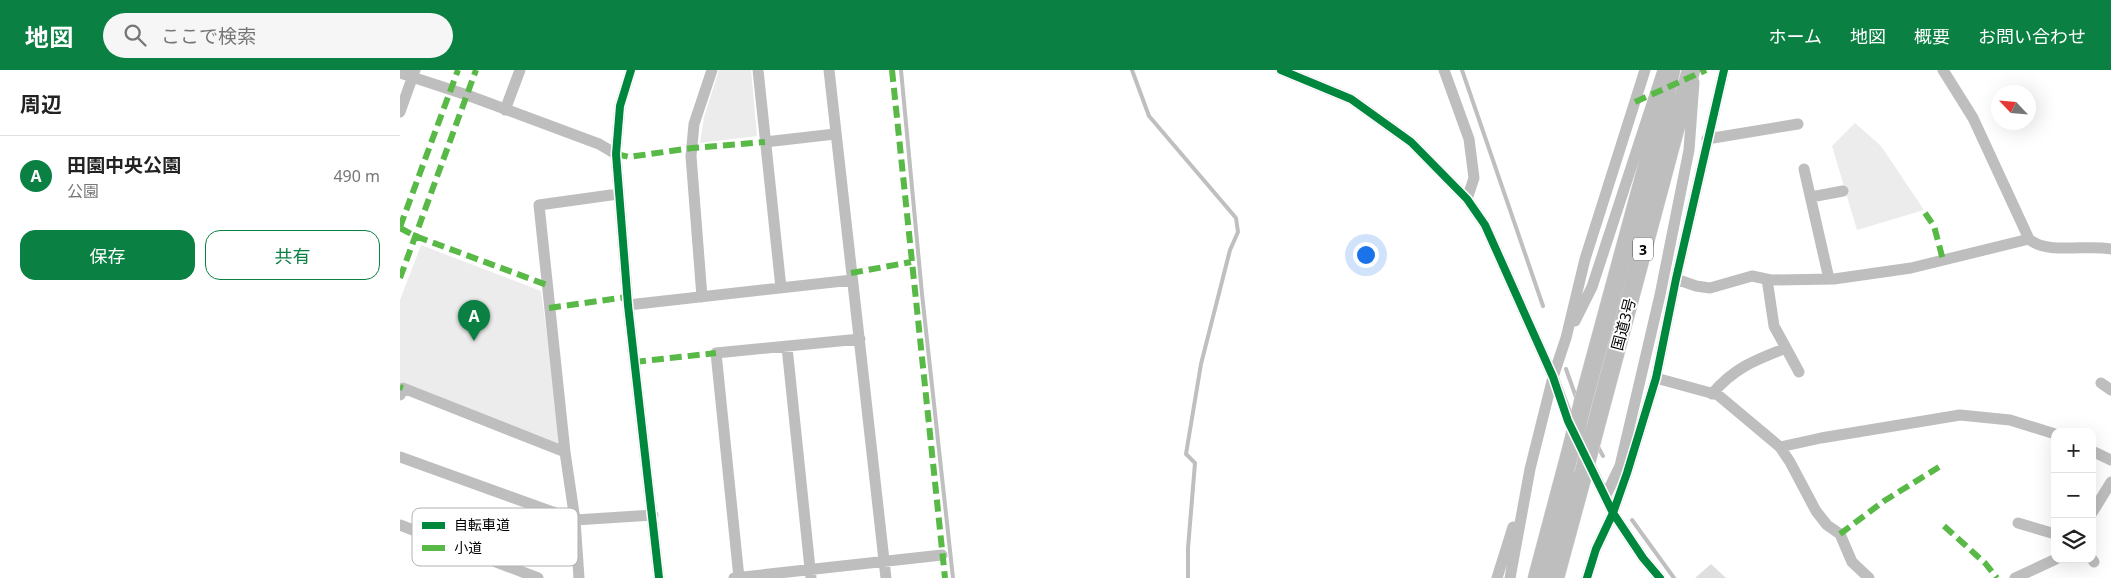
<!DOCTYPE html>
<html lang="ja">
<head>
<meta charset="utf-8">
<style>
	body { margin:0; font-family:"Noto Sans","Noto Sans JP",sans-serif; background:#f6f6f6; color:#222 }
	.controls { position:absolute; right:15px; bottom:15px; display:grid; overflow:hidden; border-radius:10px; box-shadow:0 5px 20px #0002 }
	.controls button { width:45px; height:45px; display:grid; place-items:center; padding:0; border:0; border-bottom:1px solid #e0e0e0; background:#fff; color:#222; font:25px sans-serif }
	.compass { position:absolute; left:1591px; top:15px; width:45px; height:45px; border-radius:50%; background:#fff; box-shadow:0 5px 20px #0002; rotate:296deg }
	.you { position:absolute; left:965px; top:184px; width:18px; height:18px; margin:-12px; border:4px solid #fff; border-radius:50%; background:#1a73e8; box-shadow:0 0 0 8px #1a73e833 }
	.badge { display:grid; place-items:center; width:32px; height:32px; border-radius:50%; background:#0b8043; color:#fff; font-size:16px; font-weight:700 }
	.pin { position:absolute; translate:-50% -41px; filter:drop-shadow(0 1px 2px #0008) }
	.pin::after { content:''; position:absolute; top:26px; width:18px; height:15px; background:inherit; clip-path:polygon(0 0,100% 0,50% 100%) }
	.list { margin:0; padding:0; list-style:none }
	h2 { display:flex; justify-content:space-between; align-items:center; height:65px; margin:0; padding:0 20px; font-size:21px }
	h2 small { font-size:16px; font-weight:400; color:#767676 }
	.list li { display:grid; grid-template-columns:32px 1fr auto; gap:15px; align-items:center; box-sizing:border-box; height:80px; padding:0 20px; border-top:1px solid #e0e0e0 }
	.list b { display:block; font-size:19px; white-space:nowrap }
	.list p { margin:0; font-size:16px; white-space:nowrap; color:#767676 }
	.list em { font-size:16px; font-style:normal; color:#767676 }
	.actions { display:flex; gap:10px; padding:15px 20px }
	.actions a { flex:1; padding:11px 0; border:1px solid #0b8043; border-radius:15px; text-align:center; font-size:18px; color:#0b8043 }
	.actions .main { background:#0b8043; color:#fff }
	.icon { flex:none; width:28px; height:28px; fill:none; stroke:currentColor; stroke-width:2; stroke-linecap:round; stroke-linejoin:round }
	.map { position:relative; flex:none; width:1711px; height:508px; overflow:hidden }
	header { display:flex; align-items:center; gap:30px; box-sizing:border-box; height:70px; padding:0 25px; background:#0b8043; color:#fff }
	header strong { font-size:24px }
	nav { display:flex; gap:28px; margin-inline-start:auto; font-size:18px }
	.search { width:350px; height:45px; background:#f6f6f6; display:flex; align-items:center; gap:12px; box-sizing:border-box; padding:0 18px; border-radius:28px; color:#767676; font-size:19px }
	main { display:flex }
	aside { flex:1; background:#fff }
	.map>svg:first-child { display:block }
	.green { fill:#ececec }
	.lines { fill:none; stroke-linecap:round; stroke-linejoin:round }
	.stream { stroke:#bfbfbf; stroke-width:4 }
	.building { fill:#dfdfdf }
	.highway-casing { stroke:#dbdbdb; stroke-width:19 }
	.minor { stroke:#bebebe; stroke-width:11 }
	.highway { stroke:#bebebe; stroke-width:18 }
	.highway-bridge-casing { stroke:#dbdbdb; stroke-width:19; stroke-linecap:butt }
	.highway-bridge { stroke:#bebebe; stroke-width:18 }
	.quiet { stroke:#58b947; stroke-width:6; stroke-dasharray:12 6; stroke-linecap:butt }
	.cycleway-casing { stroke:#fff; stroke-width:11 }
	.cycleway { stroke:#00873e; stroke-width:8 }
	.labels { text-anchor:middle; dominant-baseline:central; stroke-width:4; stroke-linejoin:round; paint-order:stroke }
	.shield { fill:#fff; stroke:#4c4c4c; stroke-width:1 }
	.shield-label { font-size:14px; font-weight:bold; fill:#000 }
	.street-label { font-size:15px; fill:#000; stroke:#fff }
	.key { fill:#fff; stroke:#b2b2b2; stroke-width:1 }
	.key-label { font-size:14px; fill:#000 }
</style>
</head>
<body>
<header>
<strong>地図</strong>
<div class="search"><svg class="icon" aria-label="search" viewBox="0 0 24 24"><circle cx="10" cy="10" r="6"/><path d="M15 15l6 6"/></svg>ここで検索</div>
<nav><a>ホーム</a><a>地図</a><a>概要</a><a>お問い合わせ</a></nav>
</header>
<main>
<aside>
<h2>周辺<small></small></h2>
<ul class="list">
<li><span class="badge">A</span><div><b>田園中央公園</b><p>公園</p></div><em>490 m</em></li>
</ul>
<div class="actions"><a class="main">保存</a><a>共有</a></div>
</aside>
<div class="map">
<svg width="1711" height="508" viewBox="0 0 1711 508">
	<rect width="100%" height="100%" fill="#fff"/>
	<path class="green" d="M319,0h32l6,66 -57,7 4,-26z
		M1455,53l26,23 43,64 -67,20 -25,-84z
		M21,175l120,46 21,155 -162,-63v-83z"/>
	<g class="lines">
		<path class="stream" d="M501,0l21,224 31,284
			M732,0l17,46 87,102 2,14 -8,18 -29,114 -15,90 9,9 -7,85v30
			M1062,0l81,236
			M1166,299l11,31
			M1197,375l6,11
			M1232,450l42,58"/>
	</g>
	<path class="building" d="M1311,494l15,14h-31z"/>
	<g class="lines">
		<defs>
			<path id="highway" d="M1183,332l80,-295 8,-37
				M1195,359l96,-359
				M1137,508l35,-132
				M1155,508l28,-103"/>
		</defs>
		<use href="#highway" class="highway-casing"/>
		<path class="minor" d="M231,0l-11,36 -4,48 12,151 31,273
			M358,0l23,218
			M429,0l57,508
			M881,0l70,29 60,43 56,57 18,26 68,152 22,58
			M1044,0l25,69 5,39 -7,21
			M1543,0l30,48 56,121c17,16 59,5 82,10
			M0,3l67,22 132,49 17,10
			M105,40l15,-40
			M0,42l15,-42
			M1307,69l91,-15
			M365,72l70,-8
			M1404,99l25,110
			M1411,127l32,-6
			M1276,209l20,7 14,2 42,-12 19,4 63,-1 77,-11 118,-29
			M1367,209l7,47 25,46
			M302,227l-11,-141 3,-32 18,-54
			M228,235l224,-25
			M1175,251l17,-34 71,-217
			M387,277l24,231
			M1256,308l62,17 62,52 41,-9 139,-23 50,5 45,14
			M1701,313l10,7
			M1312,324c22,-26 43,-34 74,-46
			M0,325l3,-7 162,64
			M1380,377l10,15 26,49 11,14 13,9 12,28 17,16
			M1692,381l19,9
			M0,387l175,63 78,-5
			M1187,389l26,54 30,45 17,20
			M1205,427l15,-31 40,-171 29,-145 5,-68
			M1692,443l19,-31
			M1618,453l37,11
			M0,455l138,53
			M1692,489l2,3
			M179,508l-4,-58 -10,-68 -26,-247 79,-11
			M334,508l208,-23
			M339,508l-23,-225 144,-14
			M1097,508l16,-51
			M1110,508l20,-109 23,-92 13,-39 19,-79 60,-189
			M1187,508l9,-29 17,-36 14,-40 29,-95 20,-99 48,-209
			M1615,508l41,-19"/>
		<use href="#highway" class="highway"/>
		<defs>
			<path id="highway-bridge" d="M1172,376l11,-44
				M1183,405l12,-46"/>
		</defs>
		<use href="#highway-bridge" class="highway-bridge-casing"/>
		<use href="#highway-bridge" class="highway-bridge"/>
		<path class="quiet" d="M492,0l53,508
			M1235,32l71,-32
			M216,84l13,3 63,-9 73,-6
			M1525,143l9,13 9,34
			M0,157l58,-157
			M0,158l15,8 132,49
			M451,203l60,-11
			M0,208l76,-208
			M149,238l78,-11
			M234,292l82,-9
			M0,317l3,1
			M1544,456l41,37 12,15
			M1440,464l44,-33 55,-34"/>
		<defs>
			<path id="cycleway" d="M231,0l-11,36 -4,48 12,151 31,273
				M881,0l70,29 60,43 56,57 18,26 68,152 15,44 45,92 30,45 17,20
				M1187,508l9,-29 17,-36 14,-40 29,-95 20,-99 48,-209"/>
		</defs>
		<use href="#cycleway" class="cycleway-casing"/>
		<use href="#cycleway" class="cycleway"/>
	</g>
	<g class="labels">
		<rect class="shield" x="1233" y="167.5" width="20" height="23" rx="4"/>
		<g class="shield-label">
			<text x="1243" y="179">3</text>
		</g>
		<g class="street-label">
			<text transform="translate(1223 254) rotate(-75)">国道3号</text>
		</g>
	</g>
	<rect x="12" y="438" width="166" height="58" rx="8" class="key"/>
	<rect x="22" y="452" width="23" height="7" fill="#00873e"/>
	<rect x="22" y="475" width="23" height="6" fill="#58b947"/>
	<g class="key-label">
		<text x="54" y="460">自転車道</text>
		<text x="54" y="483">小道</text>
	</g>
</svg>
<div class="controls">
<button>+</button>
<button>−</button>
<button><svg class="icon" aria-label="layers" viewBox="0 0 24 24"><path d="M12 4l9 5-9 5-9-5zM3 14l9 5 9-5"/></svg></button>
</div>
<svg class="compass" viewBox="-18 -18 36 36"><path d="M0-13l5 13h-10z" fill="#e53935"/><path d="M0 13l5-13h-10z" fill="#767676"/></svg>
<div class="you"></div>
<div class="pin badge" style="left:74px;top:271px">A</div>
</div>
</main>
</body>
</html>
